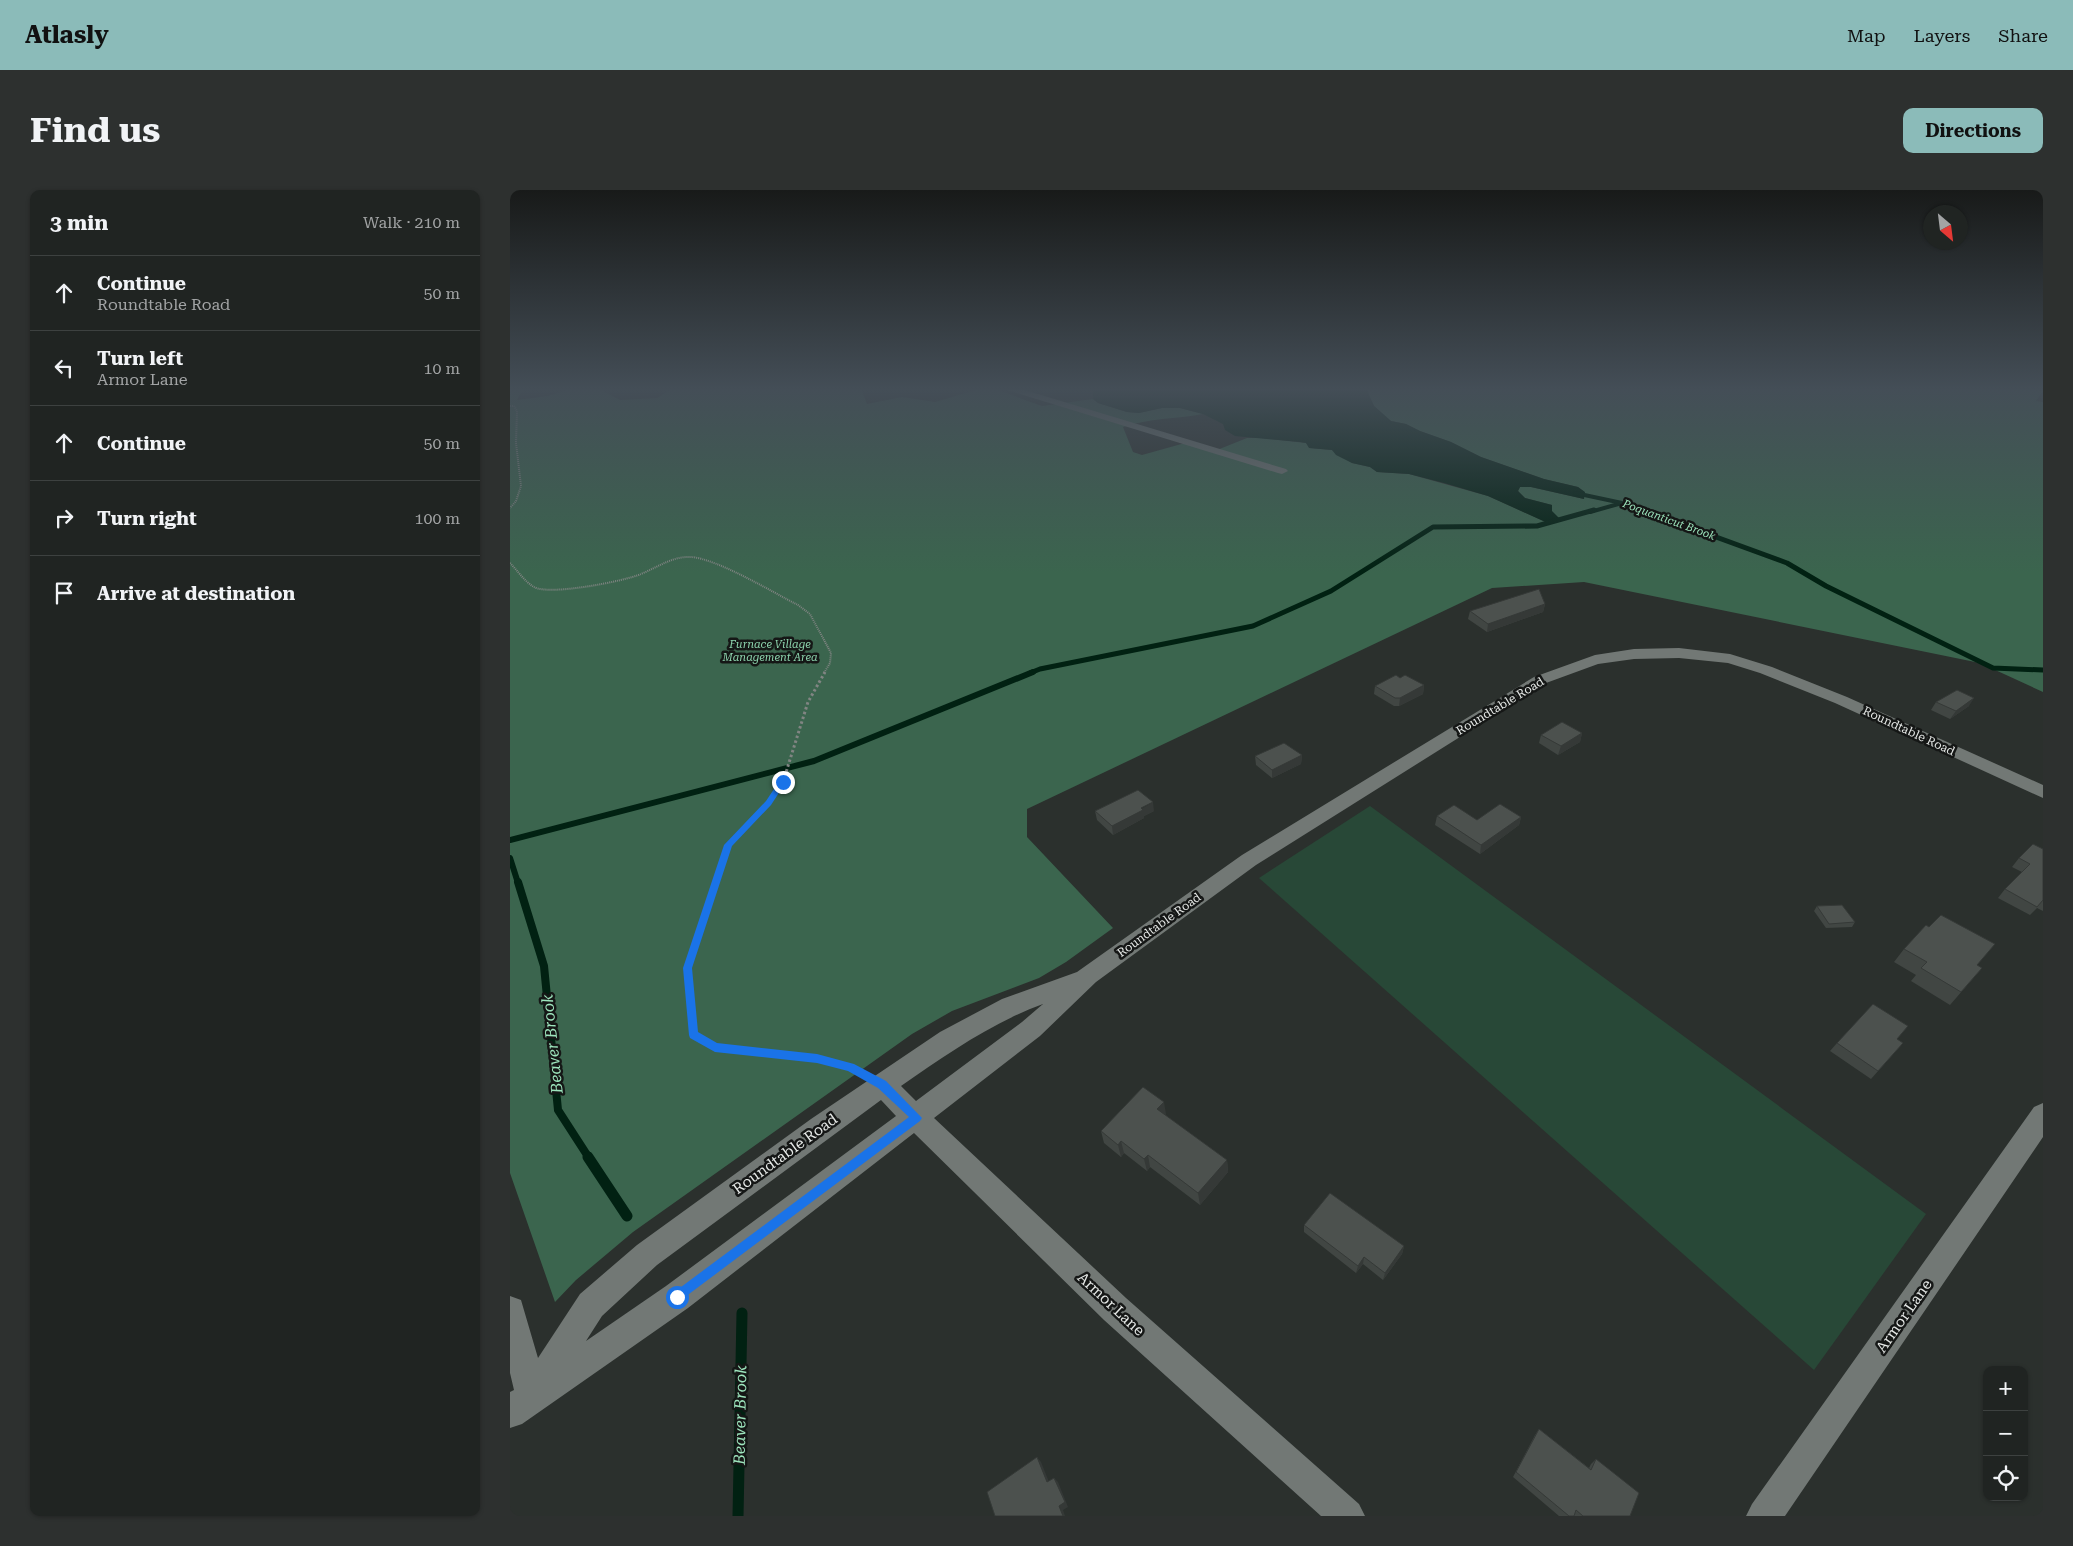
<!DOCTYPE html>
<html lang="en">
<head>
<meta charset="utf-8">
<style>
	body { margin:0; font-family:"Roboto Serif",serif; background:#2d302f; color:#f1f3f6 }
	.controls { position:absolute; right:15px; bottom:15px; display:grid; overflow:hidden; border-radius:10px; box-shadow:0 1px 4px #0004 }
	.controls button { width:45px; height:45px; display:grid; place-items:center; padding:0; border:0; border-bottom:1px solid #3d4140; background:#202422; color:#f1f3f6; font:25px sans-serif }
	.compass { position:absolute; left:1413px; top:15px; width:45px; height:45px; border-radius:50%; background:#202422; box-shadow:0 1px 4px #0004; rotate:152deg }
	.stop { position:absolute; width:15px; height:15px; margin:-11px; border:4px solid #1a73e8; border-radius:50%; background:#fff }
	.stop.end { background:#1a73e8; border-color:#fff; box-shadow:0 1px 5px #0008 }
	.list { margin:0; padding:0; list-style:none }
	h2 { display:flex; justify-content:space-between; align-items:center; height:65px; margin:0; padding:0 20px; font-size:21px }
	h2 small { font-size:16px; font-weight:400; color:#a2a4a5 }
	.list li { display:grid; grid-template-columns:32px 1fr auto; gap:15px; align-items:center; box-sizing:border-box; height:75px; padding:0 20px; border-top:1px solid #3d4140 }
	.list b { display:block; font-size:19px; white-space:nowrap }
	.list p { margin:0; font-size:16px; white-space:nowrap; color:#a2a4a5 }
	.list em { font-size:16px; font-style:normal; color:#a2a4a5 }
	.icon { flex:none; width:28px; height:28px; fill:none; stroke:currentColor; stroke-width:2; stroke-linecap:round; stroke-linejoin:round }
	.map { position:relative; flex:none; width:1533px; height:1326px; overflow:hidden; border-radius:10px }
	header { display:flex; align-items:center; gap:30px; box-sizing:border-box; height:70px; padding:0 25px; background:#8bbbb9; color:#111 }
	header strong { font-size:24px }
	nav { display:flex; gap:28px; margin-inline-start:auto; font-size:18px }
	.intro { display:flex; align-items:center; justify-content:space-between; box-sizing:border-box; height:120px; padding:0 30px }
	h1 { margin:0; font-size:35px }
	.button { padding:12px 22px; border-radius:10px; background:#8bbbb9; color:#111; font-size:18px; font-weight:700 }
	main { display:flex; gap:30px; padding:0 30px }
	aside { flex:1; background:#202422; border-radius:10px; box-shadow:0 1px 4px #0004 }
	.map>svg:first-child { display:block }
	.green { fill:#284837 }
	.forest { fill:#3b654e }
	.water { fill:#012112 }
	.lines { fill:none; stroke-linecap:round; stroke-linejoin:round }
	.stream-far4 { stroke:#012112; stroke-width:4 }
	.stream-far3 { stroke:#012112; stroke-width:5 }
	.stream-far2 { stroke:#012112; stroke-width:6 }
	.stream-far1 { stroke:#012112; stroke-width:8 }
	.stream { stroke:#012112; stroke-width:11 }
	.path-far2 { stroke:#818583; stroke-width:2; stroke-dasharray:1 1; stroke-linecap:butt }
	.path-far1 { stroke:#818583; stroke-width:3; stroke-dasharray:2.5 2.5; stroke-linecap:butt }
	.path { stroke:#818583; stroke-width:4; stroke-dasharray:3 3; stroke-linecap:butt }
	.street { fill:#727875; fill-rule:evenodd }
	.wall { fill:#414643 }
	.shaded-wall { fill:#353937 }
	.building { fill:#4c514e; stroke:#353937 }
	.route { fill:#1a73e8 }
	.labels { text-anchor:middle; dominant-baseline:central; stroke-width:5; stroke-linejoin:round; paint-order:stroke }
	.far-water-label { font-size:11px; font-style:italic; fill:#9de5bd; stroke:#151716 }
	.far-park-label { font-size:11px; font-style:italic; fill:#8dd4ae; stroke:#151716 }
	.street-label { font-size:12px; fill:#e6e9e7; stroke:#151716 }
	.near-street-label { font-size:15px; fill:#e6e9e7; stroke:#151716 }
	.near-water-label { font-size:16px; font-style:italic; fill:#9de5bd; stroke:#151716 }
</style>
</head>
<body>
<header>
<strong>Atlasly</strong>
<nav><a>Map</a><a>Layers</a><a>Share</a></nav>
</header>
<div class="intro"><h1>Find us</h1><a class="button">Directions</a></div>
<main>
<aside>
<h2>3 min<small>Walk · 210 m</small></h2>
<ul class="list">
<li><svg class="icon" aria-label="ahead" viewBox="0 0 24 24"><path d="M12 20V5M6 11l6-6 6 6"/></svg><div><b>Continue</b><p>Roundtable Road</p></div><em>50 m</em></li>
<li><svg class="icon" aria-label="left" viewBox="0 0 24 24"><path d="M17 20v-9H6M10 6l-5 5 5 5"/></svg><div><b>Turn left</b><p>Armor Lane</p></div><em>10 m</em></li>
<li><svg class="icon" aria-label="ahead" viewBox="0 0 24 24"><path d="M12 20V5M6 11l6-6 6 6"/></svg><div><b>Continue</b></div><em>50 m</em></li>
<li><svg class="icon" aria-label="right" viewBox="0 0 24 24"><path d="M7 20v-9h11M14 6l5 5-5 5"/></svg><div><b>Turn right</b></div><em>100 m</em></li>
<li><svg class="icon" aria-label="arrive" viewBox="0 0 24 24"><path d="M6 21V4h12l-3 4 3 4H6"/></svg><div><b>Arrive at destination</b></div></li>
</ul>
</aside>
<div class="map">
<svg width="1533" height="1326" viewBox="0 0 1533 1326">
	<rect width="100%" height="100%" fill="#2b302d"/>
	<path class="green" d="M860,616l556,408 -112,156 -555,-492z"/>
	<path class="forest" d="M0,198h13l-6,12 31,-4 26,-8h23l23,12 37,-2 16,-10h188l6,16 35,-7 33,5 48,-14h9l50,18 51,-7 5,4 29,9 12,1 23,-5h18l23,6c-28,5 -53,4 -80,13l10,25 9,3 43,-12 27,9 35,-14h15l44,5 4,5 22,2 20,13 18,4 7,5 32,2 79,22 62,28 2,-19 -27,-7 -7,-7 2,-4h11l53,12v-7l-6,-5 -34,-8 -63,-22 -30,-15 -31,-11 -14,-7 -15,-3 -17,-15 -8,-18h658l19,3 -7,10 7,1v290l-63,-29 -396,-81 -92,6 -465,221v28l86,91 -47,34 -27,16 -87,33 -40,23 -279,198 -57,48 -21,22 -45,-129z"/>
	<path class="water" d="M586,198h270l8,18 17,15 15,3 14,7 31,11 30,15 63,22 34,8 7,5 -1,7 -53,-12h-11l-2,4 7,7 27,7v6l8,8 -10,5 -62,-28 -44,-13 -35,-9 -32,-2 -7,-5 -18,-4 -16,-8 -4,-5 -23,-2 -3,-5 -6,-1 -65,-6 -10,-6 -2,-6 -20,-10 -23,-6h-18l-23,5 -12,-1 -29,-9 -5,-4v-7z"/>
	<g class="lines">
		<path class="stream-far4" d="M1065,303l47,10 24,9
			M1080,322l32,-9"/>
		<path class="stream-far3" d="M1132,320l145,53 39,23 167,82 50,2
			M520,483l10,-4 213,-43 78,-35 102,-64 104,-1 57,-16"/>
		<path class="stream-far2" d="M0,650l304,-79 219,-89
			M0,668l8,25"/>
		<path class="stream-far1" d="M8,692l26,84 14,144 31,48"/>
		<path class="stream" d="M78,967l39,59
			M228,1326l4,-203"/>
		<path class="path-far2" d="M0,216h4l3,5 -1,32 5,43 -5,15 -6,7
			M0,373c7,7 15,19 24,24 15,9 91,-6 107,-13 17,-7 32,-18 50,-17 27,2 81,35 107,48l12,9 21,39 -1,10 -6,10"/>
		<path class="path-far1" d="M205,693l13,-38 40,-42 15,-21 25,-80 17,-30"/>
		<path class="path" d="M206,692l-29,86 7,67 21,12 102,11 34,9 9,5"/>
		<path class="street" d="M496,198h12l268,81 2,2 -6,3 -4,-1 -271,-83z
			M1169,458l51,6 42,13 75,30 196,88v13l-208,-95 -75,-30 -32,-10 -49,-5 -45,1 -36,5 -52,19 -290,182 -160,117 -56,54 -106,82 192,180 233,206 6,12h-44l-217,-196 -190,-187 -226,175 -166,116 -12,4v-36l4,-2 -4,-17v-77l11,4 17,58 42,-64 57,-49 174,-126 129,-87 62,-33 75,-27 165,-117 292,-178 61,-22 39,-6zM533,814l-21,18 -106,79 -15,-15c45,-31 90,-63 142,-82zM371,910l15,16 -230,170 -80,55 16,-25 55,-51z
			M1533,913v34l-258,379h-39l6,-12 282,-397z"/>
	</g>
	<path class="wall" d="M1035,414l-2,8 -56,20 -19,-13 2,-8z
		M890,488l24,7 -1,9 -24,12h-5l-20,-12 1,-8z
		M1426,512l33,4 -19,13 -19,-9z
		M1072,543l-2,9 -22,13 -19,-12 2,-8z
		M792,565l-1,9 -29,14 -16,-13 -1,-9z
		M585,621h59l-10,5v2l-31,17 -16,-15z
		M927,626l40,4 44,-3 -2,8 -39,29 -45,-29z
		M1533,659v62l-6,-3 -7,7 -32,-17 7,-9 17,-17 -10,-5 7,-9z
		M1307,716l38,16 -3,5 -26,1 -12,-17z
		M1394,759l73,16 5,3 -32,37 -39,-24 5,-6 -22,-13z
		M1387,849l6,4 -32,36 -41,-28 7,-8z
		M656,924l-1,1 62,45 1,12 -28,33 -50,-38 -3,4 -23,-18 -3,4 -17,-14 -3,-12z
		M794,1035l100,21 -2,8 -19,26 -20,-16 -7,9 -52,-41z
		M1029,1239l50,39 2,-4 5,-5 34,57h-71l-46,-39 22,-42z"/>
	<path class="shaded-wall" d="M1035,414l-2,8 -56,20 1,-8z
		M914,495l-1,9 -24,12 1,-8z
		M1464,508l-5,8 -19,13 6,-8z
		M1072,543l-2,9 -22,13 3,-9z
		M792,565l-1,9 -29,14v-8z
		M643,612l1,9 -10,5v2l-31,17 -1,-9z
		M1011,627l-2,8 -39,29 1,-9z
		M654,912l2,12 -7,7 -2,-12z
		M611,951l3,12 -3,4 -3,-12z
		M638,965l2,12 -3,4 -3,-12z
		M717,970l1,12 -28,33 -2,-12z
		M894,1056l-2,8 -19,26 2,-7z
		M854,1067l-1,7 -7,9 2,-7z
		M527,1267l4,5 10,25 -4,-5z
		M544,1288l4,4 10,25 -5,3 2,6h-2l-4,-10z"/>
	<path class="building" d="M1029,399l6,15 -57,20 -18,-13z
		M886,485l4,3 5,-3 19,10 -24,13h-5l-20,-12z
		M1447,500l17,8 -18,13 -20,-9z
		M1052,532l20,11 -21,13 -20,-11z
		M774,553l18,12 -30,15 -17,-14z
		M628,600l15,12 -12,6 2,2 -31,16 -17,-15z
		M990,614l21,13 -40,28 -44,-29 17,-11 23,15z
		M1523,654l10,5v51l-6,7 -32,-18 25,-25 -11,-6z
		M1332,715l13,17 -26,2 -12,-18z
		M1431,725l54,29 -18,21 5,3 -21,24 -40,-24 6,-6 -23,-13 22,-24 3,2z
		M1363,814l35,22 -11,13 6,4 -25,28 -41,-28z
		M633,897l21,15 -7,7 70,51 -29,33 -50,-38 -4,4 -23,-18 -3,4 -17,-14z
		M820,1003l74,53 -19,27 -21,-16 -6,9 -54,-41z
		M1029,1239l52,41 5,-11 43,34 -9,23h-47l-7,-6 -2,6h-5l-53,-44z
		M527,1267l10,25 7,-4 11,24 -6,4 4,10h-68l-8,-24z"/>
	<linearGradient id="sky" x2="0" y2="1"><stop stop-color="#181a19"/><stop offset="0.52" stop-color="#444e57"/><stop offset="1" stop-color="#444e57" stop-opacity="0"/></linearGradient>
	<rect width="1533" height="383" fill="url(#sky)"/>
	<path class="route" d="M270,590l6,2 -15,23 -39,41 -40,122 6,64 19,11 100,11 37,10 32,17 36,37 -2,3 -243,182 -4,-2 -2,-4 2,-4 236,-176 -31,-29 -30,-17 -31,-8 -102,-11 -25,-14 -1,-3 -6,-67 41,-123 42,-44z"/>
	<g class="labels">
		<g class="far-water-label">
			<text transform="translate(1159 330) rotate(20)">Poquanticut Brook</text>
		</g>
		<g class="far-park-label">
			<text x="260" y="454">Furnace Village<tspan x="260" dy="13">Management Area</tspan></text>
		</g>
		<g class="street-label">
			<text transform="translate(990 516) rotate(-31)">Roundtable Road</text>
			<text transform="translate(1399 541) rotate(25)">Roundtable Road</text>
			<text transform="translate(649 735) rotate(-36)">Roundtable Road</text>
		</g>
		<g class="near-street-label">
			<text transform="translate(275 964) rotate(-36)">Roundtable Road</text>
			<text transform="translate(601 1114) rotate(43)">Armor Lane</text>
			<text transform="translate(1394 1126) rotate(-55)">Armor Lane</text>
		</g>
		<g class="near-water-label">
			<text transform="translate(42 854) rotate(-96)">Beaver Brook</text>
			<text transform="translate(230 1225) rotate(-89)">Beaver Brook</text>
		</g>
	</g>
</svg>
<div class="controls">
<button>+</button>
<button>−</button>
<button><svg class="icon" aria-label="locate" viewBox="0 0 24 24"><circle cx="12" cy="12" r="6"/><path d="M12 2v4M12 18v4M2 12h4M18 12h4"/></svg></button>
</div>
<svg class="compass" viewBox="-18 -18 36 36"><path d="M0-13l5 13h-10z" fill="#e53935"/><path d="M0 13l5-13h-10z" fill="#a2a4a5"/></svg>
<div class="stop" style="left:167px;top:1107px"></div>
<div class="stop end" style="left:273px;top:592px"></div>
</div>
</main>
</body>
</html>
